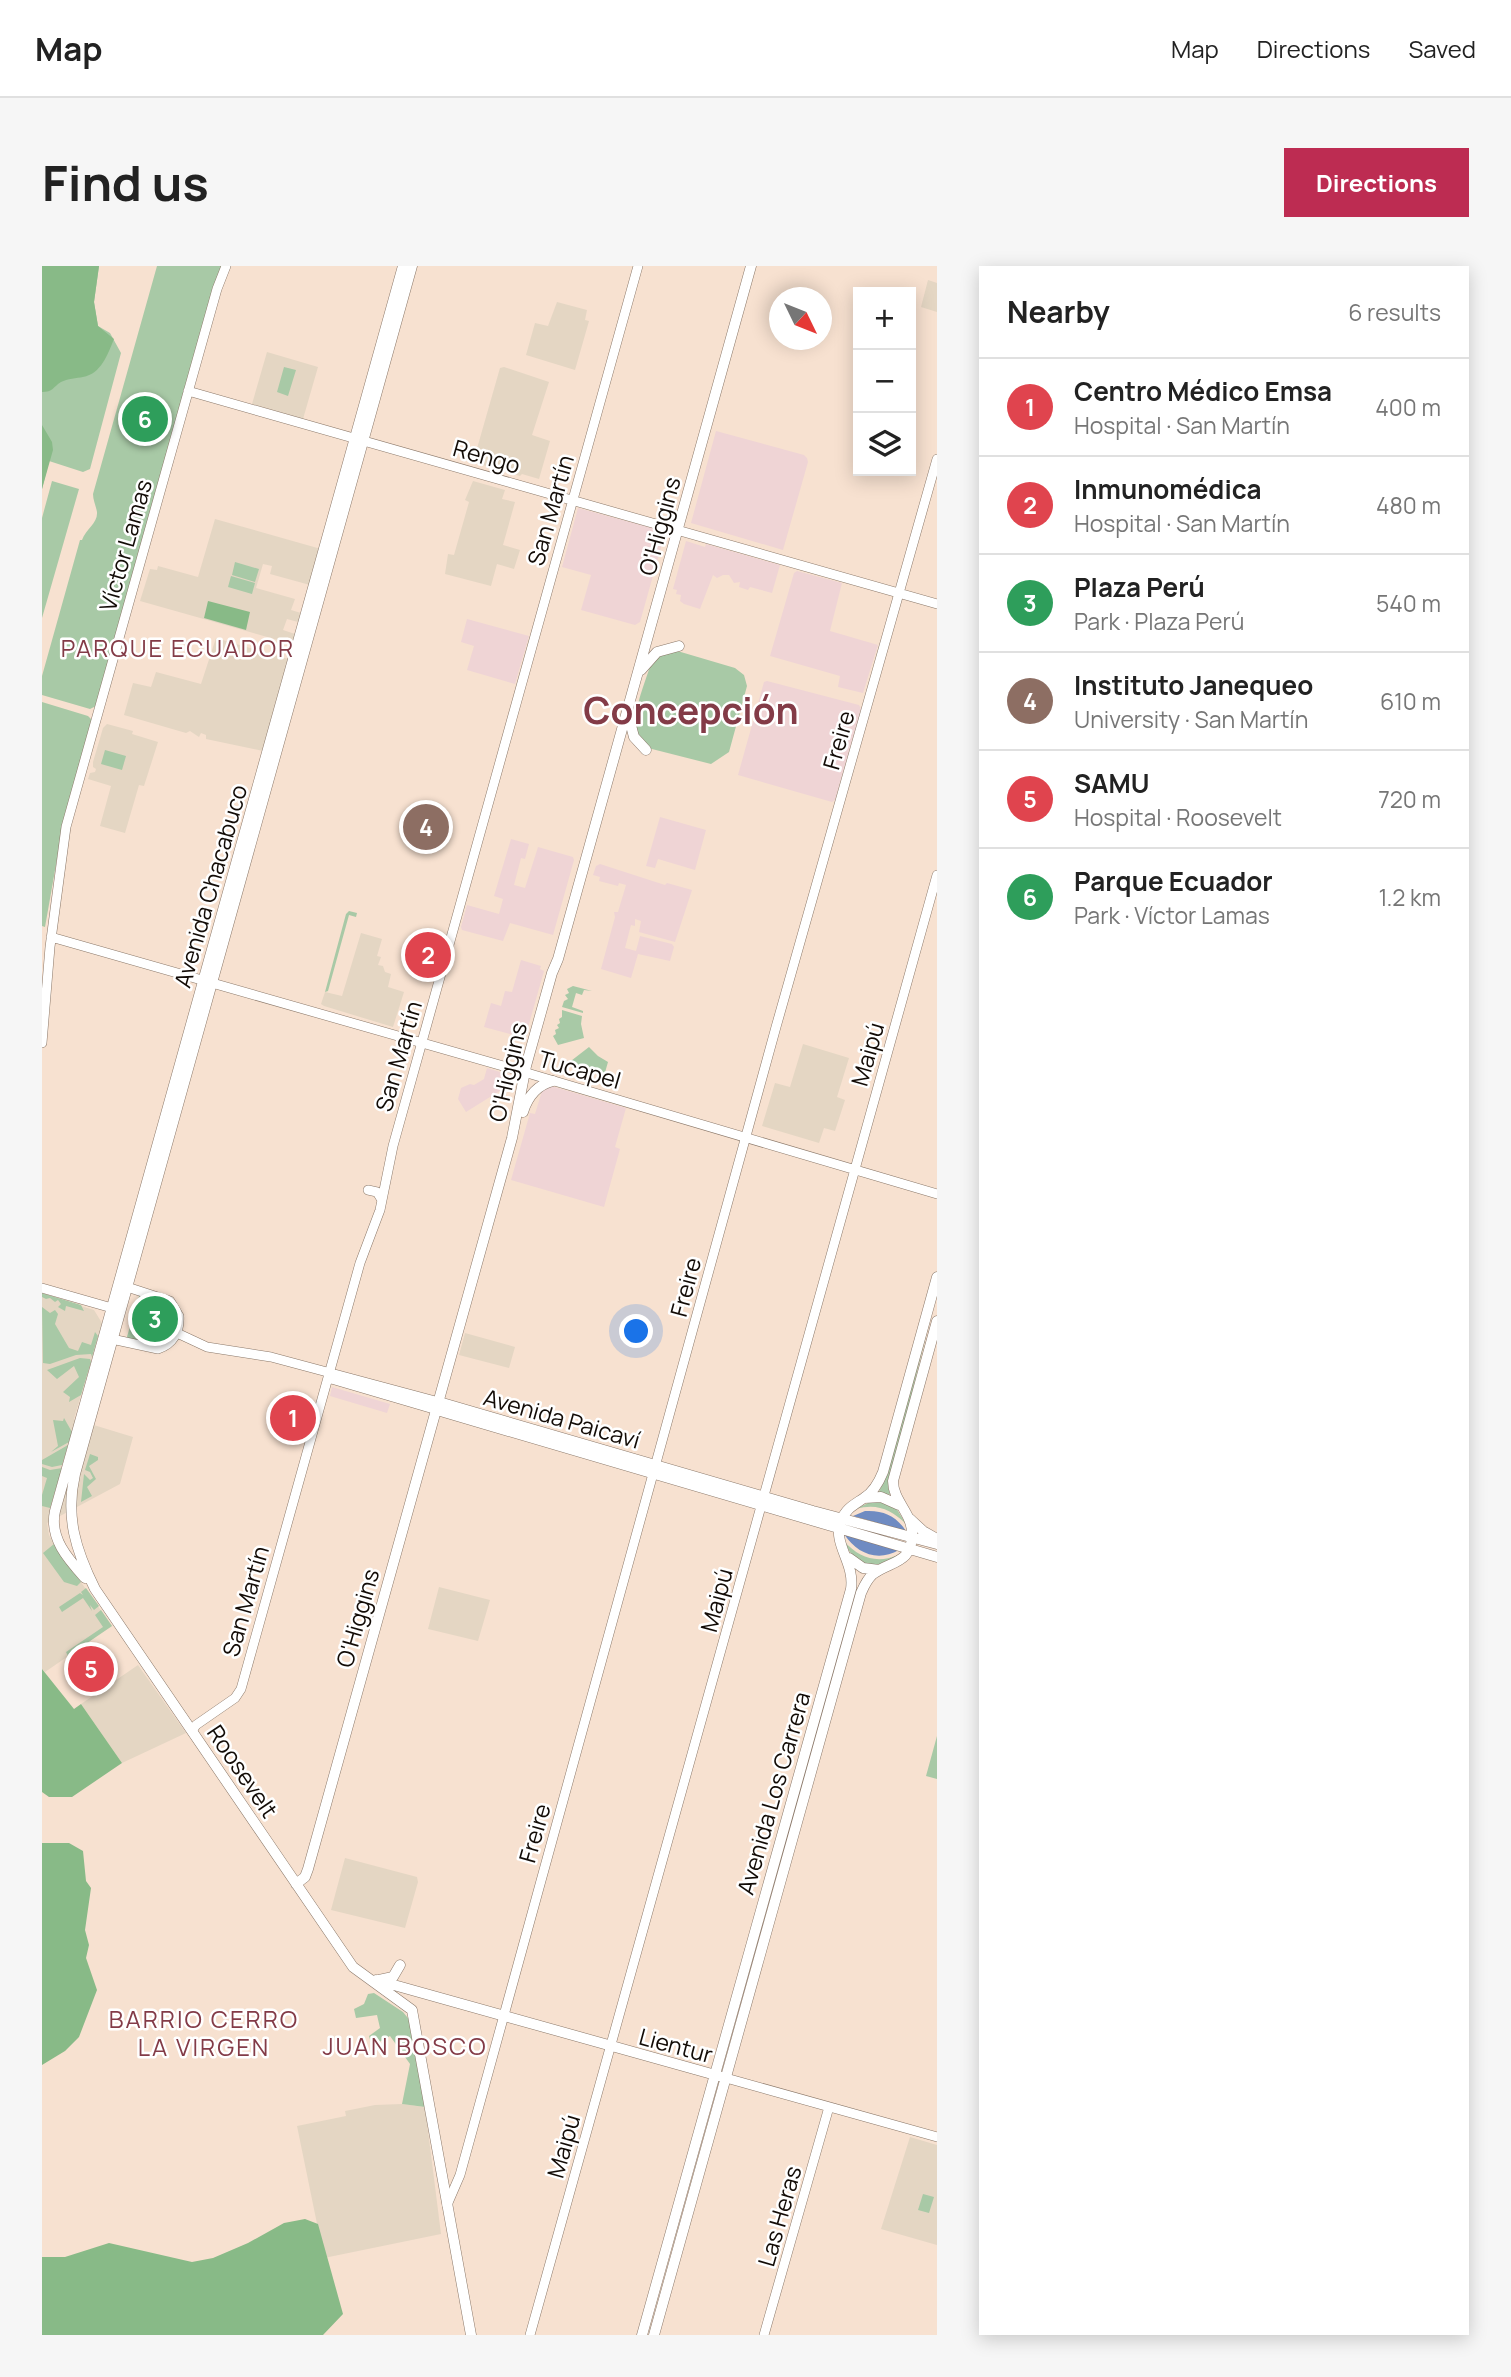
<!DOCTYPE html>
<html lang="en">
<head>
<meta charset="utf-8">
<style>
	body { margin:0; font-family:Manrope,sans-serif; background:#f6f6f6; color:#222 }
	.controls { position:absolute; right:21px; top:21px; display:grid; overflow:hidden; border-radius:0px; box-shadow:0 4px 18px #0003 }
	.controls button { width:63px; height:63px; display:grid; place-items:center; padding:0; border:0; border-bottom:2px solid #e0e0e0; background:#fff; color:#222; font:35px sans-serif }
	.compass { position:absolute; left:727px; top:21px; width:63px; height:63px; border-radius:50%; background:#fff; box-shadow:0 4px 18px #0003; rotate:133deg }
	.you { position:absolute; left:595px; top:1066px; width:24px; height:24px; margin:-18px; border:5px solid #fff; border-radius:50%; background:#1a73e8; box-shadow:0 0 0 10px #1a73e833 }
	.badge { display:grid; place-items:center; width:46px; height:46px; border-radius:50%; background:#bd2c52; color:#fff; font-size:23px; font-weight:700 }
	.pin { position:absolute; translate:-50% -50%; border:4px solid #fff; box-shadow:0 2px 7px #0006 }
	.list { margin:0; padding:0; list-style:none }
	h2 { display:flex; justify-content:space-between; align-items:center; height:91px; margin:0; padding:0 28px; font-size:30px }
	h2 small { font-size:23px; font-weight:400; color:#767676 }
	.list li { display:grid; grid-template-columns:46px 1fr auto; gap:21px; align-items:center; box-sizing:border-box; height:98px; padding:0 28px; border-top:2px solid #e0e0e0 }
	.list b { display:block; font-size:26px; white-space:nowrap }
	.list p { margin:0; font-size:23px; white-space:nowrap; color:#767676 }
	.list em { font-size:23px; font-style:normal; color:#767676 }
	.icon { flex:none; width:38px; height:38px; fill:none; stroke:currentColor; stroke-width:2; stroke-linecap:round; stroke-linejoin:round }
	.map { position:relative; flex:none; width:895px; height:2069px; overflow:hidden; border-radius:0px }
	header { display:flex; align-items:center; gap:42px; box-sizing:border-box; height:98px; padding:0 35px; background:#fff; border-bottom:2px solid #e0e0e0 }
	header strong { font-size:33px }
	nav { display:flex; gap:38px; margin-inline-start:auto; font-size:24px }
	.intro { display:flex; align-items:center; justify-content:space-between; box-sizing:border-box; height:168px; padding:0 42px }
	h1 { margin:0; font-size:49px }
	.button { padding:18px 32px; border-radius:0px; background:#bd2c52; color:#fff; font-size:24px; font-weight:700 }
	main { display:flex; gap:42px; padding:0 42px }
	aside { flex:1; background:#fff; border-radius:0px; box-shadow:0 4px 18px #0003 }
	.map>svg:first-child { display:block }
	.commercial { fill:#efd4d5 }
	.education { fill:#e4d6c3 }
	.green { fill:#a8c9a6 }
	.forest { fill:#88ba87 }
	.water { fill:#6f8bc2 }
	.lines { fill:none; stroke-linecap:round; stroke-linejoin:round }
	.secondary-casing { stroke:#8b7869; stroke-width:10 }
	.primary-casing { stroke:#8b7869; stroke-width:11 }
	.secondary { stroke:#fff; stroke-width:9 }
	.primary { stroke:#fff; stroke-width:10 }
	.labels { text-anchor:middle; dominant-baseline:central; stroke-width:5; stroke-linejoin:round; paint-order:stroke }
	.street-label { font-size:23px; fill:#120b06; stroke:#fff }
	.neighbourhood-label { font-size:24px; letter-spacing:2px; fill:#833b47; stroke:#fff }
	.town-label { font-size:37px; font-weight:bold; fill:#833b47; stroke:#fff }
</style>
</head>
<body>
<header>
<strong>Map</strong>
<nav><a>Map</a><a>Directions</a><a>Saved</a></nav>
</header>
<div class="intro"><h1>Find us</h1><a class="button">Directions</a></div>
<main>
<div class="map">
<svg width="895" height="2069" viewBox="0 0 895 2069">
	<rect width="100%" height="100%" fill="#f7e1d0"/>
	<path class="commercial" d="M674,165l88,24 3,3 1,4 -25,88 -92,-27z
		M536,242l85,23 2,2 -25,89 -5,3 -54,-15 10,-35 -29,-8z
		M644,275l19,6 1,-3 74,21 -8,28 -22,-6 -2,3 -9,-3 1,-5 -6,1 -5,-8h-6l-6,3 -4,-3 -13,34 -16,-5 -4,-3 1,-6 -5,-1 1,-4 -4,-1z
		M755,305l45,12 -12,48 48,14 -15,48 -25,-6 2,-11 -70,-20 24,-83z
		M425,353l62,17 -14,48 -48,-14 7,-24 -13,-4z
		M725,415l92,24 2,4 -26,91 -3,2 -94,-27 26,-93z
		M618,551l46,13 -11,40 -37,-11 -3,9 -9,-2z
		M469,573l18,5 -4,15 -4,-1 -7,27 11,3 13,-41 35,10 1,3 -21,75 -43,-12 -7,18 -41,-11 -1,-3 6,-22 32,9 4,-15 -9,-3z
		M558,598l65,21 2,-2 25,7 -17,52 -36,-10 2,-11 -6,-2v7l-4,-1 -6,23 11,3 4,-15 32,8 2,3 -4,14 -32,-7 -7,24 -30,-9 14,-52 -1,-5h4l8,-27 -7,-2 -1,3 -19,-5 1,-4 -7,-2 3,-9z
		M479,694l20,6 -1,3 4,2 -19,67 -41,-11 7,-24 10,3 4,-15 7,1z
		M445,802l23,7 2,4 -1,5 -45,28 -8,-13 3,-11 9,-4 4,1 10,-6z
		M509,820l75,22 -11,39 5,2 -16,58 -93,-27 19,-67 5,1 7,-23z
		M290,1121l58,17 -3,9 -57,-17z"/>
	<path class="education" d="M886,14l9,3v29l-16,-5z
		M515,36l30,8 -2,10 4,1 -14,49 -49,-15 9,-32 13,3z
		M225,86l51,15 -15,52 -51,-15z
		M462,101l45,15 -17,53 18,6 -11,38 -17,-5 -2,2 -44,-13 -2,-4 26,-91z
		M431,215l32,9 -3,9 13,3 -12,43 17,5 -6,19 -17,-5 -6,22 -46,-12 3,-20 6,1 15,-53 -4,-2z
		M173,253l106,30 -11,36 -40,-11 2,-8 -9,-2 -7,24 39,11 -4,11 10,3 -3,9 -11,-3 -4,11 12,4 -3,10 -152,-43 10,-32 7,1 1,-4 40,11z
		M174,372l72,21 -25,92 -57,-12v-4l-5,-2 -2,4 -9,-6 -4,2 -62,-18 9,-32 18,4 5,-15 45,12z
		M65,458l26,7 -1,3 26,8 -14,44 -5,-1 -14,48 -25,-7 11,-40 -23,-7 2,-6 5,-1 1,-3 -3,-2v-5l10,-34z
		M319,667l21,6 -5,17 4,1 -3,8 5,1 2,6 6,2 -3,13 16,5 -11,35 -69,-21 -3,-2 4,-12 17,4z
		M761,778l46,14 -12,39 8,3 -10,31 -11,-3 -5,15 -57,-17 13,-43 15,4z
		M0,1028l52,16 8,13 -28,96 59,18 -13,47 -73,39 2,12 5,9 58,82 -67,46 -3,-3z
		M423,1067l50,14 -6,21 -50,-13z
		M397,1321l51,13 -12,41 -50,-12z
		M96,1399l48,68 -64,30 -41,-59z
		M303,1592l72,19 1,5 -13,46 -74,-18z
		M360,1838l23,3 16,127 -117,24 -27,-132 49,-10 -1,-5 30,-6z
		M868,1871l27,8v100l-56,-16z"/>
	<path class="green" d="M0,0h57l-5,36 4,24 12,7 11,20 -31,116 -7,3 -34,-11 -7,28z
		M115,0h65l-126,440 -6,3 -48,-14v-19l38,-136h2c4,-11 16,-17 15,-28 -1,-6 -4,-12 -4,-18z
		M242,101l12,3 -8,26 -11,-4z
		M10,215l27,8 -37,129v-100z
		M193,296l24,7 -4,13 -23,-7z
		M189,310l24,7 -3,11 -24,-7z
		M632,384l61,18 9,7 3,11 -18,66 -18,12 -63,-16c-26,-17 -4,-60 3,-85l3,-5z
		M0,436l46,14 4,4 -29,105 -18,102 -3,-1z
		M63,484l21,6 -4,14 -21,-6z
		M307,645l8,2 -1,4 -7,-2 -21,76 -3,1 21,-78z
		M531,720l19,5 -8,-1 -2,5 -6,-2 -4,14 11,4v2l-21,-6 2,-6 4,-2 -3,-4 4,-2 -2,-4z
		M520,744l20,6 -1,8 3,14 -26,7 -5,-9 3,-2 -1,-4 4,-2 -2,-3 3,-2 -1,-4 3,-2z
		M547,781l9,9 10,6 -4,14 -37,-12z
		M0,1027l39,12 3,6 -18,-5 -1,5 -7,-4 3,-3 -3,-4 -3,2 -5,-4 -4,1 -4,-2z
		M98,1027l24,8 10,9 2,18 -13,17 -37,-5z
		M0,1041l8,6 5,-3 3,4 -3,10 14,24 9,3 4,-9 9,3 4,-13 3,4 -6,21 -1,-3 -15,1 -26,9 -7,-1z
		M890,1046l-43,173 1,10 -11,-3 7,-17z
		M38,1092l10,1 1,3 -10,33 -12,7 1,-5 -7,-5 16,-15 -5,-11 -17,13 -10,-9z
		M22,1152l8,14 -3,10 -18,10 7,-6 -5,-26 10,1z
		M26,1179l-6,20 -10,2 -10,-3v-4z
		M48,1188l8,3v3l-9,6 7,13 -9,8 5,9 -11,6 3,-28 6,6 3,-2 -3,-6 -5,-2z
		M0,1201l8,3 12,-2 -12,40 -8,-2v-11l5,-17 -5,-2z
		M837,1235l17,7 10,16c-15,-15 -30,-21 -50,-15l14,-7z
		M802,1275c15,17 33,23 54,14 -21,16 -43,13 -54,-14z
		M12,1278l27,38 -4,4 -13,-4 -21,-29z
		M44,1322l13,18 -5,4 -4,-5 2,6 -9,-13 -21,14 -3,-5 21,-14 3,2 -2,-3z
		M59,1344l11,16 -44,30 -2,-4 37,-25 -8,-12z
		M895,1470v43l-11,-3z
		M332,1727l29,19 9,11 13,84 -23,-3 8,-40 -20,-28 -18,10 -3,-10 11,-8 -3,-13 -21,3 -2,-9 10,-5 4,-10z
		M881,1928l11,3 -5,16 -11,-3z"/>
	<path class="forest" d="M0,0h57l-5,36 4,24 16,13c-6,15 -13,35 -31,38 -6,1 -16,2 -22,5 -8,5 -8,10 -19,10z
		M0,159l10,17 1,8 -11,39z
		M166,335l42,11 -4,18 -42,-12z
		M0,1403l32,40 7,-5 41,59 -50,34h-23l-7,-5z
		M0,1577h27l14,8 3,30 5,7 -6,42 4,15 -3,13 11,32 -18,47 -14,14 -23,14z
		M263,1953l13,5 25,90 -20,21h-281v-78h23l44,-14 83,19 21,-4 35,-15 36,-20z"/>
	<path class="water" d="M823,1245c19,-1 31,5 41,20l-53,-15z
		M802,1268l55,16c-21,12 -42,4 -55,-16z"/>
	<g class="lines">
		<defs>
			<path id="secondary" d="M146,125l749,213
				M9,671l466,133 420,124
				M0,777l8,-96 16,-120 151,-538 9,-23
				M326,924l9,2 5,8
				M0,1022l70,20
				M135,1067l30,14 64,10 168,45
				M65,1072l51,11c15,-5 22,-17 21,-33l-9,-15 -43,-14
				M286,1112l109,32
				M150,1465l4,-6 39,-27 6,-9 119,-426 20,-53 13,-64 245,-880
				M684,1812l211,59
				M405,1939l13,-30 316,-1148 161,-568
				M488,2069l407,-1460
				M722,2069l65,-228"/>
			<path id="primary" d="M370,0l-337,1208c-10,43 1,77 20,115l258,378 59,43 59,325
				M599,404l16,-18 22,-6
				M586,448l6,23 12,13
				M481,846c5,-16 14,-27 30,-31
				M397,1136l374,109 124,33
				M395,1144l500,147
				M822,1232l17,-1 18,8
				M868,1253l13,12 14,8
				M807,1292l14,10 16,2
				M43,1312c-17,-19 -36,-40 -30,-67l348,-1245
				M254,1618l9,-7 3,-8 204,-731 14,-72 26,-93 6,-14 193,-693
				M334,1714l343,96
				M337,1714l14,-3 7,-12
				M600,2069l209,-746c4,-27 -19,-45 -10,-68 5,-13 13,-16 23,-23 8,-5 15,-16 19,-26l54,-195
				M612,2069l207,-742c3,-7 6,-14 12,-19 17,-13 40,-10 39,-41 0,-20 -19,-32 -19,-52l44,-160"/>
		</defs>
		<use href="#secondary" class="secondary-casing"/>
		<use href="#primary" class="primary-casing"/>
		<use href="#secondary" class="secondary"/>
		<use href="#primary" class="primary"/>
	</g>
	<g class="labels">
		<g class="street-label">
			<text transform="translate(445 190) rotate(16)">Rengo</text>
			<text transform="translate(508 244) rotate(-74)">San Martín</text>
			<text transform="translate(617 260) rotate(-75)">O'Higgins</text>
			<text transform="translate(83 279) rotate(-74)">Víctor Lamas</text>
			<text transform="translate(796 474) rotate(-74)">Freire</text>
			<text transform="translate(168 620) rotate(-74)">Avenida Chacabuco</text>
			<text transform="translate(825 788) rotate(-74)">Maipú</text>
			<text transform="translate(356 790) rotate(-74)">San Martín</text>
			<text transform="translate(538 803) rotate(16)">Tucapel</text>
			<text transform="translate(465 806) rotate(-77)">O'Higgins</text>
			<text transform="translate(643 1021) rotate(-75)">Freire</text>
			<text transform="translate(520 1152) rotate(16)">Avenida Paicaví</text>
			<text transform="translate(674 1334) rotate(-75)">Maipú</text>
			<text transform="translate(203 1335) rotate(-74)">San Martín</text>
			<text transform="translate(315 1352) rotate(-74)">O'Higgins</text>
			<text transform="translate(201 1505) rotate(56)">Roosevelt</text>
			<text transform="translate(731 1527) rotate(-74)">Avenida Los Carrera</text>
			<text transform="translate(492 1567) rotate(-74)">Freire</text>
			<text transform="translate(634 1779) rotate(15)">Lientur</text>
			<text transform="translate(521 1880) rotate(-74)">Maipú</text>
			<text transform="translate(737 1950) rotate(-74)">Las Heras</text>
		</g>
		<g class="neighbourhood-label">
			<text x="136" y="381">PARQUE ECUADOR</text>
			<text x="162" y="1752">BARRIO CERRO<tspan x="162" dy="28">LA VIRGEN</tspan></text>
			<text x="363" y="1779">JUAN BOSCO</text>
		</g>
		<g class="town-label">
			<text x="649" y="444">Concepción</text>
		</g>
	</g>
</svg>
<div class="controls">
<button>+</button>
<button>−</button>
<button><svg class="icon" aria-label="layers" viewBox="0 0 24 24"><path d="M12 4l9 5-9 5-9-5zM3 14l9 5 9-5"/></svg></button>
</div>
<svg class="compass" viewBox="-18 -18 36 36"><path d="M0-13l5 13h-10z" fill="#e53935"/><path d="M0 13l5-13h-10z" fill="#767676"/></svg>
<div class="you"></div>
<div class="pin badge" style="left:251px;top:1152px;background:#e0444e">1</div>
<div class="pin badge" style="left:386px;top:689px;background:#e0444e">2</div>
<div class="pin badge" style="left:113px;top:1053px;background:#2e9e5b">3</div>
<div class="pin badge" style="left:384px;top:561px;background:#8d6e63">4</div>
<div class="pin badge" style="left:49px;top:1403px;background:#e0444e">5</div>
<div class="pin badge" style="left:103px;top:153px;background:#2e9e5b">6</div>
</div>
<aside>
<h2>Nearby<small>6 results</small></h2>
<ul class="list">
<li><span class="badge" style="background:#e0444e">1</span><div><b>Centro Médico Emsa</b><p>Hospital · San Martín</p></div><em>400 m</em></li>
<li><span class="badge" style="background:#e0444e">2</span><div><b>Inmunomédica</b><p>Hospital · San Martín</p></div><em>480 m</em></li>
<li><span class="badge" style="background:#2e9e5b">3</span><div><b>Plaza Perú</b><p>Park · Plaza Perú</p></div><em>540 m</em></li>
<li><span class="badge" style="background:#8d6e63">4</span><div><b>Instituto Janequeo</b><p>University · San Martín</p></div><em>610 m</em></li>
<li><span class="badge" style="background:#e0444e">5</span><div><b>SAMU</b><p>Hospital · Roosevelt</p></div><em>720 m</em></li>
<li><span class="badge" style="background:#2e9e5b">6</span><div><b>Parque Ecuador</b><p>Park · Víctor Lamas</p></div><em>1.2 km</em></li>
</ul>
</aside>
</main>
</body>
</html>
